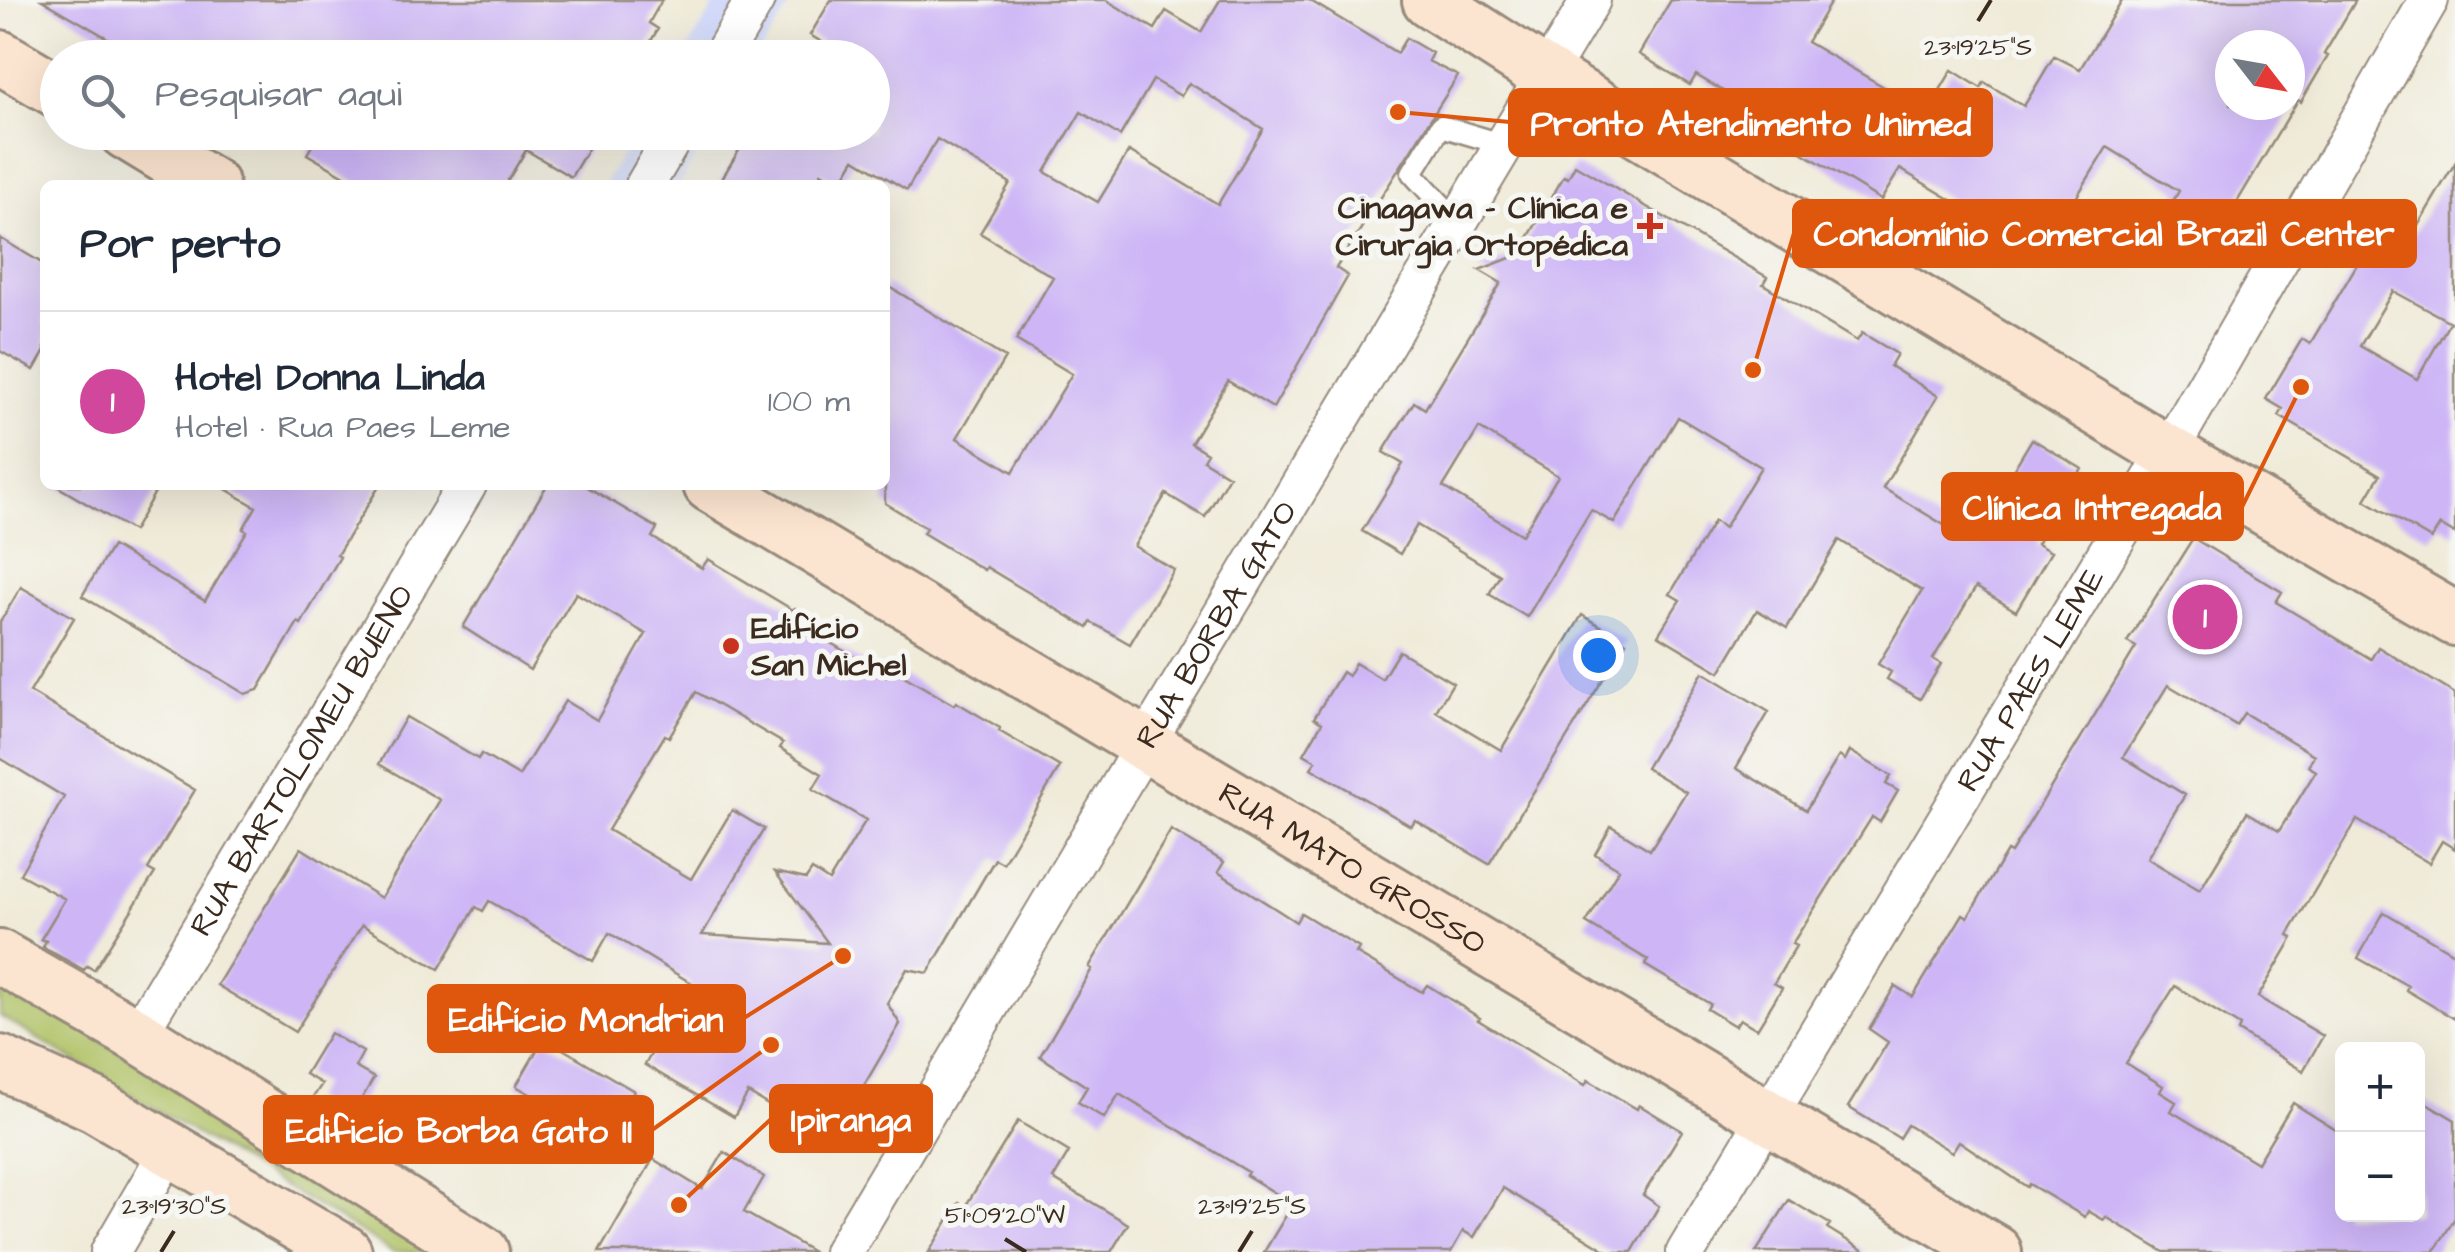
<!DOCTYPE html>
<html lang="pt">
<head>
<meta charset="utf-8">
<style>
	body { margin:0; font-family:"Architects Daughter",sans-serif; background:#f2f2f3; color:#1f2937 }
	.controls { position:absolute; right:30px; bottom:30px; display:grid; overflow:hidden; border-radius:15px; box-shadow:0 10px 40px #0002 }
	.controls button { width:90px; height:90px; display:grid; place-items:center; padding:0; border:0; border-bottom:2px solid #e0e1e3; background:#fff; color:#1f2937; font:50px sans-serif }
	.compass { position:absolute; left:2215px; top:30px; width:90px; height:90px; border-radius:50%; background:#fff; box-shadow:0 10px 40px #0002; rotate:121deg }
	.you { position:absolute; left:1598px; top:655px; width:35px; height:35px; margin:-25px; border:8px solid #fff; border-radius:50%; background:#1a73e8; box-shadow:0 0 0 15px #1a73e833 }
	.badge { display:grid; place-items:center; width:65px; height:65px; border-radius:50%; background:#c8321e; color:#fff; font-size:32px; font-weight:700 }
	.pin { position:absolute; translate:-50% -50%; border:5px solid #fff; box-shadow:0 2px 10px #0006 }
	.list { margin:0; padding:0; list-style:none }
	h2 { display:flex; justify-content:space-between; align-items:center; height:130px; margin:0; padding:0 40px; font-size:42px }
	h2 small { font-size:32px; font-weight:400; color:#747a83 }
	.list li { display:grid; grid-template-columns:65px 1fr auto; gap:30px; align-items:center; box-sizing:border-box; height:180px; padding:0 40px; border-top:2px solid #e0e1e3 }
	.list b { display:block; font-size:38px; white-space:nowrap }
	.list p { margin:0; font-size:32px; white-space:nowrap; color:#747a83 }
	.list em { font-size:32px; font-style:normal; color:#747a83 }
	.icon { flex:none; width:55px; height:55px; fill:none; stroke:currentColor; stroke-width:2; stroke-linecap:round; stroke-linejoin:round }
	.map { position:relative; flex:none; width:2455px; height:1252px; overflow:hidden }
	.search { position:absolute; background:#fff; box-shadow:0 10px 40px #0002; left:40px; top:40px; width:850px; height:110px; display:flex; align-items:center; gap:25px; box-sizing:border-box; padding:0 35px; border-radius:55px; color:#747a83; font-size:38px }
	.panel { position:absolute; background:#fff; box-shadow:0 10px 40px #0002; left:40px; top:180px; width:850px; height:310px; border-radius:15px }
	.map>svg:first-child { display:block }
	.built { fill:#d2d9f9 }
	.green { fill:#afc164; stroke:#757641; stroke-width:2.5 }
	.building { fill:#cdb5f6; fill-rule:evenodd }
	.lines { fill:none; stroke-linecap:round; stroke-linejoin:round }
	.lane-casing { stroke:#968a7c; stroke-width:25 }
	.street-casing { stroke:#968a7c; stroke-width:42 }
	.secondary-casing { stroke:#968a7c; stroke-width:58 }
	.lane { stroke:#fff; stroke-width:20 }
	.street { stroke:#fff; stroke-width:38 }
	.secondary { stroke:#fce5d0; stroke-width:52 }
	.ticks { fill:none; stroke:#3b2a1e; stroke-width:4 }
	.poi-dot { fill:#c8321e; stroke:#f6f6f2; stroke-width:4 }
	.labels { text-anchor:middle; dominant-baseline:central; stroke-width:10; stroke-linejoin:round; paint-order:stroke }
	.poi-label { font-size:32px; font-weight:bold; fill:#3b2a1e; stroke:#f6f6f2; text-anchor:end }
	.street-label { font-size:32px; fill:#3b2a1e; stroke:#f6f6f2 }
	.ticks-label { font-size:25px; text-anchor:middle; fill:#3b2a1e; stroke:#f6f6f2; stroke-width:10; stroke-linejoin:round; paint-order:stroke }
	.leader { fill:none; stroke:#df570d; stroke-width:4 }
	.callout-dot { fill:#df570d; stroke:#f6f6f2; stroke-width:4 }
	.callout { fill:#df570d; stroke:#df570d; stroke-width:4 }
	.callout-label { font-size:35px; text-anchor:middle; font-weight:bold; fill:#fff }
</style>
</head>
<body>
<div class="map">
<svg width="2455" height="1252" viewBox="0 0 2455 1252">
	<rect width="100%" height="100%" fill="#f6f6f2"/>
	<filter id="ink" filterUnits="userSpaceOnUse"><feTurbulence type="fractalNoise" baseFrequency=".01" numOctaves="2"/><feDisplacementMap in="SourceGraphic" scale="20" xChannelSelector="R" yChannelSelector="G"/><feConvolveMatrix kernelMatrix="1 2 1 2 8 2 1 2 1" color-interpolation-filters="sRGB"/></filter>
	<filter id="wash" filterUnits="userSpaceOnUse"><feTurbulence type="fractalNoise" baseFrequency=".0048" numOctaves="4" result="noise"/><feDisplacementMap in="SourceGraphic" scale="40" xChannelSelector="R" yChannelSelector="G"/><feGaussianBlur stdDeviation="2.25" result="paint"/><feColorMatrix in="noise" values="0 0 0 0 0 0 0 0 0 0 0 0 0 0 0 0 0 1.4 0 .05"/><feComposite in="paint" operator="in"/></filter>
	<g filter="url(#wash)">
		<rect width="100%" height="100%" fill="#f0ebd9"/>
		<path class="built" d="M718,0h75l-36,57 -75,1z
			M636,133h75l-32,52h-76z"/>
		<path class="green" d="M0,980l459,272h-66l-393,-236z"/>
		<g id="blocks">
			<path class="building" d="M42,0h620l-13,23 9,6 -17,29h-11l-25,-15 -9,15h-113l-23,-15 -8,15h-302l-24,-15 -3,4z
				M831,0h275l49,29 11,-18 35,21 19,-32h89l88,53 9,-15 26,15 -4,8 30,15 -122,192 12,8 -75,132 -45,-27 -37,62 16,10 -4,7 26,16 -24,41 -39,-23 -32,52 40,24 -44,74 -39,-22 -3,6 -102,-61 -2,3 -61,-37 3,-5 -41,-25v-219l120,74 -48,80 56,34 59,-98 -56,-34 37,-63 -73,-44 30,-50 -73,-44 -30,51 -52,-31 -15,25 -19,-11 -7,12h-96l32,-53h122v-74h-23l-39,-23zM1153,80l28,16 8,-13 74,46 -45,75 -89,-53 -31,51 -53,-30 36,-60 39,24z
				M1671,0h161l-25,42 120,70 25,-42 29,18 3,-6 40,24 30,-50 26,13 42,-69h234l-32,54 4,2 -27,46 -3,-2 -80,134 -48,-28 9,-15 -72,-44 -42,69 7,4 -25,42 -66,-40 2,-3 -83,-50 -19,31 -119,-72 6,-10 -72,-43 -6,10 -51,-31zM2230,45h60v60h-60z
				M320,132h278l-27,45 -45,-27 -21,35h-145l-53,-31z
				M2455,163v371l-15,-9 -9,14 -66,-39 15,-25 -101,-59 4,-7 -17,-10 36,-60 8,5 59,-100 28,16zM2393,291l57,31 -33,57 -57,-33z
				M1575,165l192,112 -4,7 94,57 5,-8 35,21 -7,12 48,30 -55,92 71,43 7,-11 16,10 55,-91 50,30 -45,75 14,8 -35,59 -40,-24 -43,72 8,5 -21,35 -33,-20 4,-7 -13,-8 44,-73 -83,-51 -52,88 -30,-18 -37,62 -62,-37 22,-35 -10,-6 44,-73 10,7 37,-61 -83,-50 -64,106 -23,-13 -64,107 -38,-23 11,-19 -83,-50 -17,29 -38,-23 41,-67 -20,-12 31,-50 11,7 76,-126 -22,-13 39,-15 46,-79 4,2zM1479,428l79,48 -36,59 -79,-48z
				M0,238l45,27v86l-11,19 -34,-19z
				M55,485h104l-26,46z
				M219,485h161l-43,70 3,2 -39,67 -3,-2 -40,68 -13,4 -163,-98 30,-50 93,55 42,-70 -4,-2 13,-22z
				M547,485h37l73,43 -5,9 50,31 6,-9 85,51 2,-2 28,17 -6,10 70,41 5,-7 62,36 2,-3 44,26 -1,3 61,36 -57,96 -8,-4 -67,114 -21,-4 -20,34 13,21 -55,94 -30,-17 -14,24 -53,-32 -14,24 -89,-52 46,-82 -82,-50 -16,28 -104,-60 -6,10 -7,-4 -37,62 -77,-44 -67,107 -78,-47 84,-137 80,50 59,-98 -61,-36 27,-47 72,42 3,-5 38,22 46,-75 32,19 49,-86 -70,-41 -46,77 -67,-43zM696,692l87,51 -3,5 42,26 -9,15 53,31 -37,61 -17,-11 -6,9 -31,-7 53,71 -126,-8 62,-106 -32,-19 -41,69 -83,-49 57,-95 4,2z
				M2193,538l89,54 -6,10 95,57 7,-12 77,47v155l-13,-8 -13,22 -72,-43 -69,115 5,3 -35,59 65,39 -20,35 -65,-40 2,-5 -65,-40 -49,77 37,23 -3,6 16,10 -5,9 86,52 36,-60 49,31v80h76v-116l37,22v98l-21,34h-270l-58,-35 -2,3 -16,-9 -3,6 -56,-33 -2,3 -68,-46 -7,11 -45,-27 -8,13 -51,-31 40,-65 -19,-13 26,-43 18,11 50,-83 5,3 39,-66 4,2 125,-206 -9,-5zM2168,685l68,40 8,-12 70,42 -6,11 8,5 -37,60 -32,-19 -47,78 -53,-32 38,-63 -62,-38z
				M21,587l53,31 -44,74 165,98 -47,79 7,4 -61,97 -7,-4 -3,4 -41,-23 3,-6 -5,-2 24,-40 -45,-25 44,-77 -64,-39v-136z
				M1582,615l44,27 -137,222 -74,-44 -4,6 -100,-58 5,-7 -12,-7 18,-31 -8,-5 28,-46 6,4 7,-13 27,16 17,-28 54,32 -17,28 65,39z
				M1703,672l66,40 -33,56 70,42 33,-54 6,4 5,-9 41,25 -5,8 12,7 -18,31 -8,-5 -80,127 4,2 -22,37 8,5 -25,41 -17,-10 -5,7 -28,-17 3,-5 -65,-39 3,-5 -62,-37 33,-54 -24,-15 16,-28 39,24 36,-58 -40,-24z
				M1171,830l53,32 -6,10 78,50 5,-9 58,35 -3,5 66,39 5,-7 53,33 -2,2 107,65 3,-5 49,29 2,-4 43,26 -39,64 16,11 -27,46h-23l-106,-64 -29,49 -11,-6 -12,21h-187l29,-48 -47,-29 2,-3 -129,-78 -15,24 -26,-16 9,-15 -47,-31 52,-87 -3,-2z
				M2384,912l71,42v65l-49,-29 2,-4 -50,-28z
				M330,1033l33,19 -8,15 19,11 -25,42 -37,-21 10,-15 -17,-10z
				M544,1038l90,53 -25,43 -17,-10 -2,4 -74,-42z
				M1018,1121l51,31 -16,27 75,45 -17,28h-182l30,-49 6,4z
				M724,1152l40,25 -20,35 69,40h-214l54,-93 49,30z
				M1789,1200l41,24 -3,4 39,24h-110z"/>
		</g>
	</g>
	<g filter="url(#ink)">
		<use href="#blocks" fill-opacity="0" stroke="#968a7c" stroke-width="2.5"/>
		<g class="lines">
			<defs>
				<path id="lane" d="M1458,223l-46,-50 29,-47 64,19"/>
				<g id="street">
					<path d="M721,58l34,-58"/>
					<path d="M645,185l31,-53"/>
					<path id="s1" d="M137,1035l330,-550"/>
					<path d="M110,1252l60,-103"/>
					<path id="s2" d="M843,1252l302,-508 446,-744"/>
					<path id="s3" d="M1686,1252l482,-800 261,-452"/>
				</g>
				<g id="secondary">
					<path d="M1429,0l117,75 622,377 287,167"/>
					<path d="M0,57l58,34"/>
					<path d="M125,132l87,53"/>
					<path id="s4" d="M710,485l1285,767"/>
					<path d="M0,957l137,78 345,217"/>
					<path d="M0,1062l95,43 250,147"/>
				</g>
			</defs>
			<use href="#lane" class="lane-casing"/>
			<use href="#street" class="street-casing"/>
			<use href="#secondary" class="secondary-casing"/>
			<use href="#lane" class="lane"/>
			<use href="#street" class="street"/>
			<use href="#secondary" class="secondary"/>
		</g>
	</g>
	<path class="ticks" d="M1978,21l13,-21M1005,1239l21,13M161,1252l13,-21M1239,1252l13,-21"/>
	<g class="poi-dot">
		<path d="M1645 211h10v10h10v10h-10v10h-10v-10h-10v-10h10z"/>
		<circle cx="731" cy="646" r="10"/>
	</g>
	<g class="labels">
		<g class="poi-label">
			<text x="1628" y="208">Cinagawa - Clínica e<tspan x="1628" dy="37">Cirurgia Ortopédica</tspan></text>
			<text x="751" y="628" text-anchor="start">Edifício<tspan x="751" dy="37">San Michel</tspan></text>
		</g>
		<g class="street-label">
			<text stroke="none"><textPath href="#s2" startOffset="730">RUA BORBA GATO</textPath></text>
			<text stroke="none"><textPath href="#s3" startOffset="668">RUA PAES LEME</textPath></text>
			<text stroke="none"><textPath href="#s1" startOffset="320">RUA BARTOLOMEU BUENO</textPath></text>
			<text stroke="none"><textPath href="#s4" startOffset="748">RUA MATO GROSSO</textPath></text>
		</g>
	</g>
	<g class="ticks-label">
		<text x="1978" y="55">23°19'25"S</text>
		<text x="174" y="1214">23°19'30"S</text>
		<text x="1252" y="1214">23°19'25"S</text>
		<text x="1005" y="1223">51°09'20"W</text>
	</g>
	<path class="leader" d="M1398 112L1510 122M1753 370L1794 233M2301 387L2242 507M843 956L744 1018M679 1205L771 1119M771 1045L652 1130"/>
	<g class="callout-dot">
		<circle cx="1398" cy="112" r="10"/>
		<circle cx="1753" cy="370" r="10"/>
		<circle cx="2301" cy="387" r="10"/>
		<circle cx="843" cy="956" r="10"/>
		<circle cx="679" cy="1205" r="10"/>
		<circle cx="771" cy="1045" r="10"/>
	</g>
	<g class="callout">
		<rect x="1510" y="90" width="481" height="65" rx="10"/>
		<rect x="1794" y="201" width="621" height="65" rx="10"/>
		<rect x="1943" y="474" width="299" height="65" rx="10"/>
		<rect x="429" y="986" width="315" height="65" rx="10"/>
		<rect x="771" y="1086" width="160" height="65" rx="10"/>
		<rect x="265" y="1097" width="387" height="65" rx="10"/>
	</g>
	<g class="callout-label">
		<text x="1751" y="135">Pronto Atendimento Unimed</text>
		<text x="2104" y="245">Condomínio Comercial Brazil Center</text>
		<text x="2092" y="519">Clínica Intregada</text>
		<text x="586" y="1031">Edifício Mondrian</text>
		<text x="851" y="1131">Ipiranga</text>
		<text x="459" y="1142">Edificío Borba Gato II</text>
	</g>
</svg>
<div class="controls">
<button>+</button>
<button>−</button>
</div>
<svg class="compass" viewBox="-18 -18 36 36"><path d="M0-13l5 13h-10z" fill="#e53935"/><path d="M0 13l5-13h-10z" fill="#747a83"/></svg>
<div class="you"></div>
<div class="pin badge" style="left:2205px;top:617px;background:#d1479c">1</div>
<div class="search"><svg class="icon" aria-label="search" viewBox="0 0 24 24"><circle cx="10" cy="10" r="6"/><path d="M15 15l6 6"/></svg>Pesquisar aqui</div>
<section class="panel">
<h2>Por perto<small></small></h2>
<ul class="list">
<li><span class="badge" style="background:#d1479c">1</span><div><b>Hotel Donna Linda</b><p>Hotel · Rua Paes Leme</p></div><em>100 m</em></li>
</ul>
</section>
</div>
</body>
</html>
